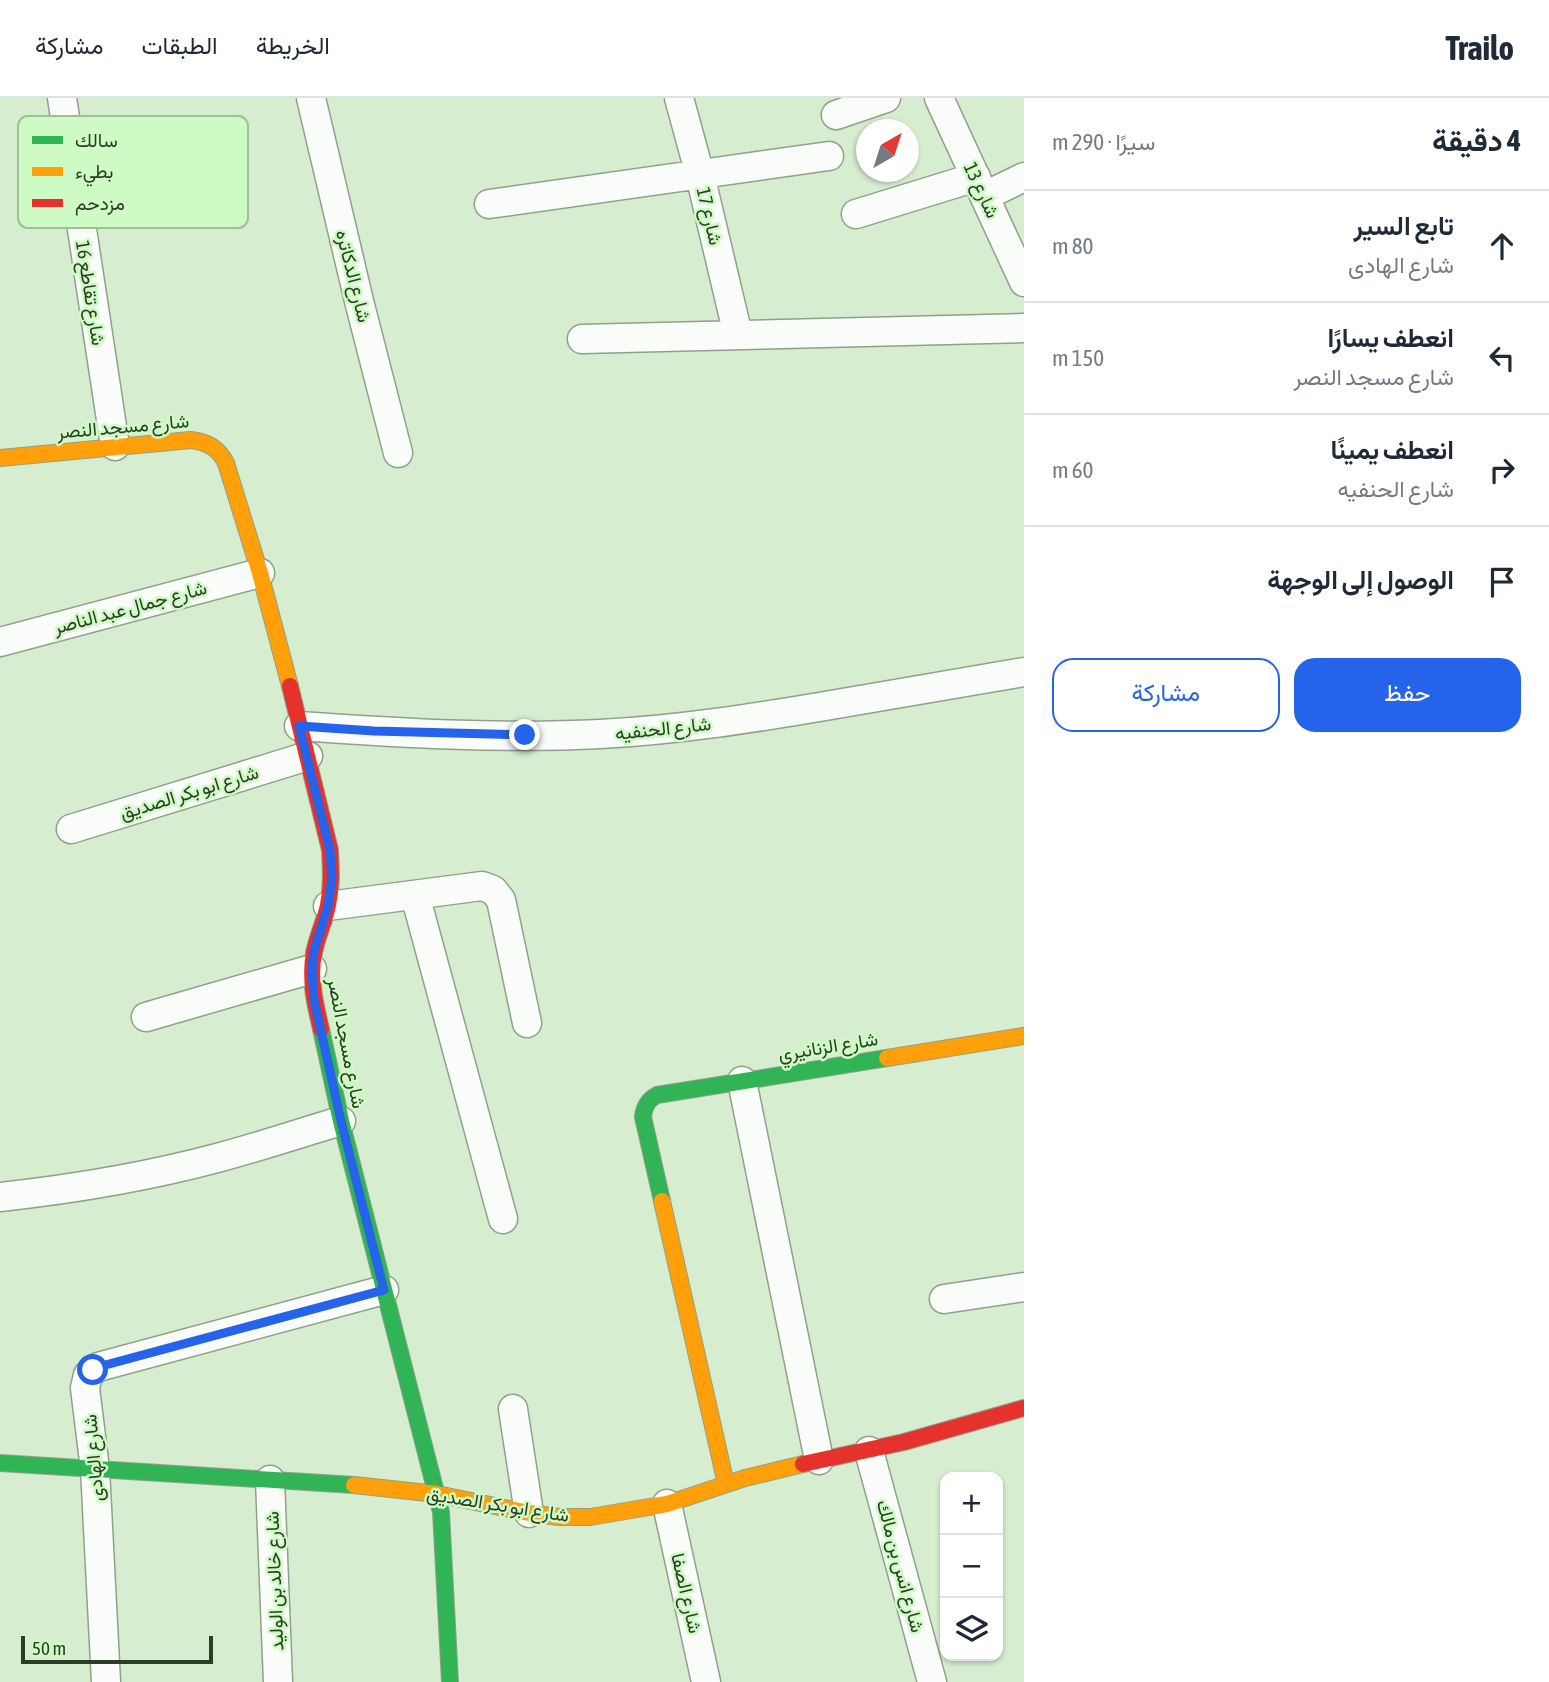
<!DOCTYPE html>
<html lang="ar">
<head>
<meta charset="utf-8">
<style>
	body { margin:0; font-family:"Asap Condensed",Vazirmatn,sans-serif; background:#f6f6f7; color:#1f2937; direction:rtl }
	.controls { position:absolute; right:21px; bottom:21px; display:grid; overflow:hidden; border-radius:14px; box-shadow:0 2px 5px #0004 }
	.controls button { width:63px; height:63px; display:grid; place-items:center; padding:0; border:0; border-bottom:2px solid #e0e1e3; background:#fff; color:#1f2937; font:35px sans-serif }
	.compass { position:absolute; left:856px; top:21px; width:63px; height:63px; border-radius:50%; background:#fff; box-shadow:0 2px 5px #0004; rotate:39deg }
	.scale { position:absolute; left:21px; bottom:18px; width:192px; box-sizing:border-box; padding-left:7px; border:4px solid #2b3d27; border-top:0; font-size:19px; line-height:24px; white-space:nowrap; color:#2b3d27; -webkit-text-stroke:5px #cefac3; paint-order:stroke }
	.stop { position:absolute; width:21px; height:21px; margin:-16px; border:5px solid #2563eb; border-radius:50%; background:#fff }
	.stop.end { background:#2563eb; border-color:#fff; box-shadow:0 2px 7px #0008 }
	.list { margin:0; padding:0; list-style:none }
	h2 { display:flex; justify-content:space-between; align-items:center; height:91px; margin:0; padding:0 28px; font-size:30px }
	h2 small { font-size:23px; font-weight:400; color:#747a83 }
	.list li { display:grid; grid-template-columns:46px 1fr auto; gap:21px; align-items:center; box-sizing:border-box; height:112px; padding:0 28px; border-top:2px solid #e0e1e3 }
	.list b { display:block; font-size:26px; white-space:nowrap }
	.list p { margin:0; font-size:23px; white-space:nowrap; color:#747a83 }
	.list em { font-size:23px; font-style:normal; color:#747a83 }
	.actions { display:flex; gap:14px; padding:21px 28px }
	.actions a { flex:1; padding:16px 0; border:2px solid #2563eb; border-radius:21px; text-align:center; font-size:24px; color:#2563eb }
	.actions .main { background:#2563eb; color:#fff }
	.icon { flex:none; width:38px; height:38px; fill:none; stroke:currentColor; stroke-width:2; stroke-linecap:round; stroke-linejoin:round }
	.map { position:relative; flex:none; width:1024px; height:1584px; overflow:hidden; direction:ltr }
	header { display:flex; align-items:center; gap:42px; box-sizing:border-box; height:98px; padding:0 35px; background:#fff; border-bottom:2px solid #e0e1e3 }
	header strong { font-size:33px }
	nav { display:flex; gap:38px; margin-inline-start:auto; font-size:24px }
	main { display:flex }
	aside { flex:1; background:#fff }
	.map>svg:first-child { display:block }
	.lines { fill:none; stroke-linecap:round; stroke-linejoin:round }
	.street-casing { stroke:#90a18b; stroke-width:31 }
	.fast-casing { stroke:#90a18b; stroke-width:18 }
	.slow-casing { stroke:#90a18b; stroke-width:18 }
	.jam-casing { stroke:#90a18b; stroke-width:18 }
	.street { stroke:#f9fcf8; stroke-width:28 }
	.fast { stroke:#30b455; stroke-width:16 }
	.slow { stroke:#ff9f0a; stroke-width:16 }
	.jam { stroke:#e5322d; stroke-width:16 }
	.route { stroke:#2563eb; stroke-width:9 }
	.labels { text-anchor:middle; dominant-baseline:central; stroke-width:5; stroke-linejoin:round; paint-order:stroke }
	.street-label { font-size:19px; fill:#2b3d27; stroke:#cefac3 }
	.key { fill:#cefac3; stroke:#9dc194; stroke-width:2 }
	.key-label { font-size:19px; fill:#2b3d27 }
</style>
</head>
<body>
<header>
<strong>Trailo</strong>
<nav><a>الخريطة</a><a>الطبقات</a><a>مشاركة</a></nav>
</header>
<main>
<aside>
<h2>4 دقيقة<small>سيرًا · 290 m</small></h2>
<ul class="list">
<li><svg class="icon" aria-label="ahead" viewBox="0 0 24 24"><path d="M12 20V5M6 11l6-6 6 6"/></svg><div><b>تابع السير</b><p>شارع الهادى</p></div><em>80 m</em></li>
<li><svg class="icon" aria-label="left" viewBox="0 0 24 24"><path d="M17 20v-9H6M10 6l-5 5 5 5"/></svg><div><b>انعطف يسارًا</b><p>شارع مسجد النصر</p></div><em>150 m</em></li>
<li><svg class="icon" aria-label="right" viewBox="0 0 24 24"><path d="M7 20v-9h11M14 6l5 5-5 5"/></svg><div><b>انعطف يمينًا</b><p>شارع الحنفيه</p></div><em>60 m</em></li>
<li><svg class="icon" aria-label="arrive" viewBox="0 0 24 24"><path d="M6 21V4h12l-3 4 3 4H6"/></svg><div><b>الوصول إلى الوجهة</b></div></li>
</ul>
<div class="actions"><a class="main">حفظ</a><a>مشاركة</a></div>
</aside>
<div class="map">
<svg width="1024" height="1584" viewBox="0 0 1024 1584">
	<rect width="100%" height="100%" fill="#d6edd0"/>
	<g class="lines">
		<defs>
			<path id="street" d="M62,0l53,348
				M311,0l48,203 39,152
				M679,0l21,77 38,160
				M939,0l85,184
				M836,17l50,-17
				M985,98l39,-19
				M489,106l340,-48
				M856,116l120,-37
				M582,241l442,-11
				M0,544l260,-69
				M299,628c100,7 201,13 301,8 78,-4 155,-16 231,-29 64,-11 129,-22 193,-33
				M71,731l237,-73
				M415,797l88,324
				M328,808l154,-20 11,4 8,10 26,123
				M146,919l166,-48
				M742,983l77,379
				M0,1099c73,-8 146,-20 217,-39 42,-11 83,-25 124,-37
				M944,1201l80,-12
				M513,1311l16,104
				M869,1353l63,231
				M270,1382l8,202
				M667,1406l39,178
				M106,1584l-11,-213 -10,-81 3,-13 10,-8 286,-77"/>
			<path id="fast" d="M321,931l20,92 100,391 9,170
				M662,1103l-19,-84c1,-11 5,-17 14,-22l230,-37
				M0,1365l354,22"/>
			<path id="slow" d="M0,360l191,-18c17,2 27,8 35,23l34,110 30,113
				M887,960l137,-22
				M662,1103l64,283
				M354,1387l83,9 92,19 30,4h31l77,-13 78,-26 58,-14"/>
			<path id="jam" d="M290,588l40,164c1,19 2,36 -2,55 -3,16 -11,31 -14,48 -5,25 1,51 7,76
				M803,1366l101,-22 120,-34"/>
		</defs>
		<use href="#street" class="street-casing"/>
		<use href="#fast" class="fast-casing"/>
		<use href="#slow" class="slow-casing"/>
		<use href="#jam" class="jam-casing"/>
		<use href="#street" class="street"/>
		<use href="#fast" class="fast"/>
		<use href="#slow" class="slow"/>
		<use href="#jam" class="jam"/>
	</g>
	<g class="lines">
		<path class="route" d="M93,1272l5,-3 286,-77 -43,-169 -27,-121 -2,-31 2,-18 14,-45 4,-28 -2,-28 -31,-124 75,5 151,4"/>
	</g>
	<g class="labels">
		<g class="street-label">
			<text transform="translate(982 92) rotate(65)">شارع 13</text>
			<text transform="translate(710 118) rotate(77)">شارع 17</text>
			<text transform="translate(354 178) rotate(76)">شارع الدكاتره</text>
			<text transform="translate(91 195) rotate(81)">شارع تقاطع 16</text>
			<text transform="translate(123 328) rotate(-5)">شارع مسجد النصر</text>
			<text transform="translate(130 509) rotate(-15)">شارع جمال عبد الناصر</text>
			<text transform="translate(663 630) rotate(-6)">شارع الحنفيه</text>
			<text transform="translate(189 694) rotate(-17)">شارع ابو بكر الصديق</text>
			<text transform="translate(347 945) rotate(79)">شارع مسجد النصر</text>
			<text transform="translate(828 948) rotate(-9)">شارع الزنانيري</text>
			<text transform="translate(93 1360) rotate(-95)">شارع الهادى</text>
			<text transform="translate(498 1406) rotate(9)">شارع ابو بكر الصديق</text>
			<text transform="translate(901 1468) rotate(75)">شارع انس بن مالك</text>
			<text transform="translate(274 1483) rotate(-92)">شارع خالد بن الوليد</text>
			<text transform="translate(687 1495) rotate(77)">شارع الصفا</text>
		</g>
	</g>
	<rect x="18" y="18" width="230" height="112" rx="10" class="key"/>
	<rect x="32" y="38" width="31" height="8" fill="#30b455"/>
	<rect x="32" y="69" width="31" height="9" fill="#ff9f0a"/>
	<rect x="32" y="101" width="31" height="8" fill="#e5322d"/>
	<g class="key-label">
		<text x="75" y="49">سالك</text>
		<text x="75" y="80">بطيء</text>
		<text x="75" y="112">مزدحم</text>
	</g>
</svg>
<div class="controls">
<button>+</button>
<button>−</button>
<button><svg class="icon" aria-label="layers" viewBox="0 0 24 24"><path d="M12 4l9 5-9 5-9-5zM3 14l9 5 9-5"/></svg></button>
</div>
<svg class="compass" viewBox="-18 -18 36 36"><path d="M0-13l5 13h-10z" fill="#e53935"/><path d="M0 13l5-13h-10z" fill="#747a83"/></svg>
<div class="scale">50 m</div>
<div class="stop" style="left:93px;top:1272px"></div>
<div class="stop end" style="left:525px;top:637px"></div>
</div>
</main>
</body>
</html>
